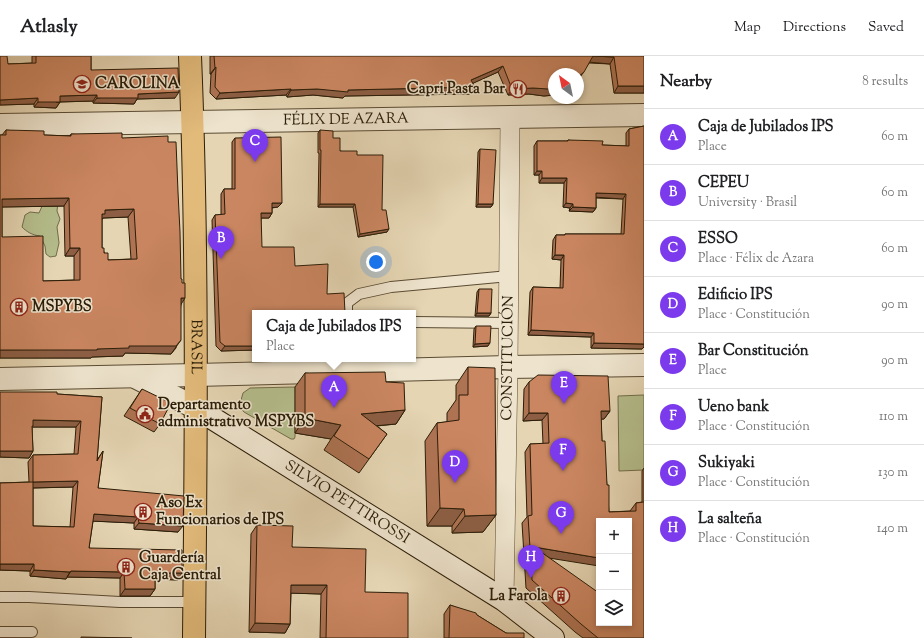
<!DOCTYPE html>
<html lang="en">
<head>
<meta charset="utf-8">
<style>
	body { margin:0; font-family:"Sorts Mill Goudy",serif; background:#f6f6f6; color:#202124 }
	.controls { position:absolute; right:12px; bottom:12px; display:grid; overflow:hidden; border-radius:0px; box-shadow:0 2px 6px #0003 }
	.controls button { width:36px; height:36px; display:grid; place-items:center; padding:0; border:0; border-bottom:1px solid #e0e0e0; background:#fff; color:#202124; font:20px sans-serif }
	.compass { position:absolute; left:548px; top:12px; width:36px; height:36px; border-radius:50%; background:#fff; box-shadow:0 2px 6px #0003; rotate:327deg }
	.you { position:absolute; left:376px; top:206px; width:14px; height:14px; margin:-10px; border:3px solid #fff; border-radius:50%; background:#1a73e8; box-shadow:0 0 0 6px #1a73e833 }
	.badge { display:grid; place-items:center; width:26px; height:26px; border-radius:50%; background:#7c3aed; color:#fff; font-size:13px; font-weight:700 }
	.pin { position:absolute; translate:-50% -33px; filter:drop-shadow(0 1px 2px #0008) }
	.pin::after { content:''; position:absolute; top:21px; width:14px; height:12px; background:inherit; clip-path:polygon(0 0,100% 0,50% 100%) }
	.popup { position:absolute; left:252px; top:254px; width:164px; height:52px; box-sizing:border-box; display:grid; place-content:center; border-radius:0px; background:#fff; filter:drop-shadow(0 1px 3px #0005); font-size:13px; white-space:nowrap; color:#757577 }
	.popup b { font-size:15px; color:#202124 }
	.popup::after { content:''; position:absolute; left:50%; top:100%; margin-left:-8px; border:8px solid transparent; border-top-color:#fff }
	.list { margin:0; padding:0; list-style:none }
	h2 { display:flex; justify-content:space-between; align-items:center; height:52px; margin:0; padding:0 16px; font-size:17px }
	h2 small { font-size:13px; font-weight:400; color:#757577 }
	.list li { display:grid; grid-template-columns:26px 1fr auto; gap:12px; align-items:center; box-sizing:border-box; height:56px; padding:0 16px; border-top:1px solid #e0e0e0 }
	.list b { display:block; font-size:15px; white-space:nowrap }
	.list p { margin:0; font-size:13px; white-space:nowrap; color:#757577 }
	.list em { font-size:13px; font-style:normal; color:#757577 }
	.icon { flex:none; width:22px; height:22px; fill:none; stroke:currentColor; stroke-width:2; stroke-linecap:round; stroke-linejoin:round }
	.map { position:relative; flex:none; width:644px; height:582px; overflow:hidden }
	header { display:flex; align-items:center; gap:24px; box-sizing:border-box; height:56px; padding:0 20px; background:#fff; border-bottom:1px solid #e0e0e0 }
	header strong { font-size:19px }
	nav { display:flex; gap:22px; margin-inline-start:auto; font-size:14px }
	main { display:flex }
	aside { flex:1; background:#fff }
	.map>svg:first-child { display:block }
	.green { fill:#b5bd8c; stroke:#706d4a }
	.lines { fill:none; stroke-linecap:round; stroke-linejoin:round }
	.service-casing { stroke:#5a4b33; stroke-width:12 }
	.minor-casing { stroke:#5a4b33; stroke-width:20 }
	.tertiary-casing { stroke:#5a4b33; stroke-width:24 }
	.secondary-casing { stroke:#2b1d08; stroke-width:24 }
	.primary-casing { stroke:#2b1d08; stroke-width:24 }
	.service { stroke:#eee4ce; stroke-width:10 }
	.minor { stroke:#eee4ce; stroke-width:19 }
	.tertiary { stroke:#eee4ce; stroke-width:22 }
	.secondary { stroke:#eee4ce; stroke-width:22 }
	.primary { stroke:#e2ba7a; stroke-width:22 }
	.wall { fill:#ae7353; stroke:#2b1d08; fill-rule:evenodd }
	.shaded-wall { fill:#8d5e44; stroke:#2b1d08 }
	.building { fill:#ca8661; stroke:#2b1d08; fill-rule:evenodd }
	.labels { text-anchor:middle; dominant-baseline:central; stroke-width:3; stroke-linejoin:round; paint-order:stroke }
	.poi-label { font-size:15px; font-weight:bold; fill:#2b1d08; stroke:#eee4ce; text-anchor:start }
	.street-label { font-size:15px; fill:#2b1d08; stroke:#eee4ce }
</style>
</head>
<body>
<header>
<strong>Atlasly</strong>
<nav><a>Map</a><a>Directions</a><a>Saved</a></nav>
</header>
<main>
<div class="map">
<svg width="644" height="582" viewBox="0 0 644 582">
	<rect width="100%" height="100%" fill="#e5d5b3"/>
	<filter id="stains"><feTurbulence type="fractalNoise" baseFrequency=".005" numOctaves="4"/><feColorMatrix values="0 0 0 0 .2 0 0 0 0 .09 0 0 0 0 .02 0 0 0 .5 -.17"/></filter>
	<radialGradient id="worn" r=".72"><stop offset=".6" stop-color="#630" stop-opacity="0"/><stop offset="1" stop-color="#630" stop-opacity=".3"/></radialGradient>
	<path class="green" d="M58,146l-1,9 3,8 -3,8 2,16 -3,13 -6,1 -4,-3 -1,-8 -5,-10c-8,-1 -13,-4 -18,-9l3,-12 5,-3 9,1 4,-9z
		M295,331v50l-1,2h-3l-47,-27 -3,-3 -1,-5 3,-11 7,-5z
		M644,339v75l-25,1 -1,-75z"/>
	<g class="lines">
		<defs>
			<path id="service" d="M347,257v-10l12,-9 32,-7 118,-11
				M413,266l95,1
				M0,541h29l91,5h75
				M0,576h32"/>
			<g id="minor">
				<path id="s1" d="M504,544l4,-233 2,-250"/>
			</g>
			<g id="tertiary">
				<path id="s2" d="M0,69l644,-10"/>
				<path d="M137,322l59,30"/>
				<path d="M0,323l196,-4 312,-8 136,-2"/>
			</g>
			<g id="secondary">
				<path id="s3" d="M196,352l308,192 49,38"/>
			</g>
			<g id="primary">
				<path id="s4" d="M190,0c8,194 6,388 4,582"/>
			</g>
		</defs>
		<use href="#service" class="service-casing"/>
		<use href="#minor" class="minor-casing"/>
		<use href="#tertiary" class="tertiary-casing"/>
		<use href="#secondary" class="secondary-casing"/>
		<use href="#primary" class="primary-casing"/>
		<use href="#service" class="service"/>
		<use href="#minor" class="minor"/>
		<use href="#tertiary" class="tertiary"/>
		<use href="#secondary" class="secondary"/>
		<use href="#primary" class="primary"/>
	</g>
	<path class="wall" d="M0,0l8,8 24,-1v-7h59v14l84,28 -38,1 -3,5 -41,-1v-2l-33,1 -4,6 -22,-1v-3l-34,1z
		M210,0h434v37h-30l-4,-29 -21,-1 -11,17v-6h-24v21l-10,1 -15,-2 -21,1 -10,-23 -25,11 -3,11 -125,2 -2,2 -30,-3 -26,2 -1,-2 -70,4 -6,-6 1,-19h-1z
		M644,70v221l-2,2 -51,-1v-11l-63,-2 2,-43 3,-5 27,1 1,-28 -9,-1 1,-19 3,-5h9v-1h56l2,-35 -27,-1v10l-3,4 -24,-1 1,-3 -7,-1 1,-24h-25v-8h-5v-29l3,-5h30l1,-1 34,5 24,1v-13l3,-4z
		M6,74l38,5 26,1 1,-2 51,4 59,166 -5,44 -5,6 -46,-1 -2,3 -31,1 -1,1h-91v-223h2zM64,150l1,50h9v24l-31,1 -41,-44v-30zM128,161l3,42 -23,1 -6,-12v-29l1,-1z
		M320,74l13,8 7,13 17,4 25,55 5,22 -29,5 -5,-30h-35l1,-54h-1v-20z
		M235,82l43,69 -6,1v5l-3,5h-8l-6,95v37l-34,1 -5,-5 -4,-126 3,-5h6v-21l3,-5h8v-47z
		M480,93l13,55 -2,3h-15l2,-55z
		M479,233l12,24 -2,3h-14l2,-24z
		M476,270l12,20 -15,1 1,-18z
		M468,311l28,148 -13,17 -31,1v-7h-25l-2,-85 12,-18 10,-1v-9l9,-13v-15z
		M305,317l81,9 19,28 -9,14 -19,2 10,8 -28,39 -35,-23 7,-11 -36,-6v-46z
		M529,326l81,29 -6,8h-3l1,22 5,44 2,27 21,-1 6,-8 6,-1v-31l2,-3v170h-61l-8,-6 -49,-44 -4,-65 5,-6 -2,-65 5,-8h13l-1,-24 -19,1 1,-32zM629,465v102l-80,-65z
		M142,333l18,35 -6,8 -30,-16z
		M57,338l45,3 -5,63 6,-9 -5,37 80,44 -44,-3v-6l-41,-2 -4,27 93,25 -4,7 -23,-1v10l-5,7h-30v-18l-53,-1 -1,2 -36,-3v-5l-30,-1v-87l29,-1 -1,-20 5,-7 41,-1 2,-27h-44l1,24 -4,7 -29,-1zM73,431l-3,40 -37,-1v-38z
		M257,469l108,67 43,46h-88l1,-44 -30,-1 -1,31 -5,9 -36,-1 2,-98z
		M450,549l27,10 29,18 18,5h-80v-24z"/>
	<path class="shaded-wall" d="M593,0l21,1 -4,7 -22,-2z
		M503,10l-5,6 -31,14 4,-6z
		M216,11l-5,7h-1l5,-6z
		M584,16l-5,6 -1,2v-3z
		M618,30h26v7h-30z
		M475,31l-5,7 -125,2 -2,2 -30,-3 -26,2 4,-7 26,-1 31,1z
		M533,32l21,1v6l-10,1 -15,-2 -21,1 4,-6z
		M291,33l-5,6 -70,4 4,-6z
		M179,36l-4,6 -38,1 -3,5 -41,-1 4,-5 41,-4z
		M97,39l-4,6 -37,1h4l-4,6 -22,-1 4,-5 22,-6z
		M38,42l-4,6 -34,1v-5z
		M537,115h5l-3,4h-5z
		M542,122h25l-3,5h-25z
		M596,137l30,1 -3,5 -30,-2z
		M69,142l-5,8 -64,1 2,-8z
		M272,147h10l-4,4 -9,1z
		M566,147l7,1 -3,4 -7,-1z
		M320,148h35l-2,3h-35z
		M478,148h15l-2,3h-15z
		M573,151l23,1 -3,4 -24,-1z
		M134,153l-6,8 -25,1 -3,4h-3l8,-12z
		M261,157h11l-3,5h-12z
		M389,173l-2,3 -29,5 2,-3z
		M70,192h10l-6,8h-9z
		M555,199h9l-3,5 -9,-1z
		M181,242h4l-5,8z
		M477,257h14l-2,3h-14z
		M531,274l63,3 -3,4 -63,-2z
		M181,284l-10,14 -46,-1 -2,3 -31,1 -1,1h-91v-8l97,-1z
		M490,287l-2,3 -15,1 2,-3z
		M594,287l50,1v3l-2,2 -51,-1z
		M225,290h30v4l-34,1z
		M405,354l-9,14 -45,4 10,-14z
		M601,355h9l-6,8h-8z
		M529,357h19l-6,7 -19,1z
		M305,362l36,7 -10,14 -36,-6z
		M33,364l48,1 -5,6h-44l-4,5z
		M0,395h33l-4,7 -29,-1z
		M78,425l-5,6 -44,1 4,-6z
		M440,452l24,1 -12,17h-25z
		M94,458l44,3 -4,6 -44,-2z
		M496,459l-13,17 -31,1 13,-17z
		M139,467l44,3 -5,6 -44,-3z
		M534,491l65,11v8l-69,-11z
		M0,508h34l-4,7 -30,-1z
		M34,514l36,2 -4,7 -36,-3z
		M71,515l53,1 -4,6 -53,-1z
		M155,517h27l-4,7 -28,-1z
		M291,529h36l-6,9 -36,-1z
		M125,533h30l-5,7h-30z
		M255,567l35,1 -5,9 -36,-1z"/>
	<path class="building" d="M0,0h7l1,8 28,-1v-7h55v14l87,-2 1,24 -41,2v4h-41v-3l-37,1v6h-22v-4l-38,2z
		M214,0h379l-9,16 -6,5v-3h-24v15h-6l-15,-1 -21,1 -9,-23 -32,14 4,7 -127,3v2l-31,-3 -26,1v-1l-71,4 -5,-6 1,-20 -1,1z
		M593,0h51v30h-26l-4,-29z
		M644,70v218l-50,-1v-10l-63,-3 2,-43 30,1 1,-33h-9l1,-20h9v-1h59l2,-40 -30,-1v15l-23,-1v-3l-7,-1 1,-25h-25v-7h-5v-30h31v-1l35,1 -1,4 27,1v-17z
		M6,74l38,1v4l27,1v-2l51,-1v5l46,-2v6h8l2,50 2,40 1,47h1v4h3v15h-4v42l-5,6h-47v2l-32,1v1h-97v-215h6zM69,142l1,50h10v32l-37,1v-45l-41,1v-38zM134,153l3,50 -29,1v-7h-4v-5h-2v-34h3v-4z
		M320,74l13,1v7h7v13h17v4h26l-1,55h4l3,19 -29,5 -5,-30h-35l1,-54h-1z
		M281,81l1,66h-10v10h-11l1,34h32l1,19 33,-2 -1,30 17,-1 1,20h-90v33h-30l-5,-4 -5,-127 10,-1 -1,-25h11v-51z
		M480,93l16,1 -3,54h-15z
		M479,233h13l-1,24h-14z
		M476,270h15l-1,17 -15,1z
		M468,311l27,1 1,147 -31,1 -1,-7 -24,-1 -3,-85 22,-3v-25h9z
		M385,316l1,10 18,1 1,27 -44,4 26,20 -18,25 -35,-23 7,-11 -36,-7v-45z
		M538,319l70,1 2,35h-9l1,30h3l2,44h2v27l27,-1v-8l8,-1v136h-46l-17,-14 -49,-44 -4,-64 4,-1 -2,-71 19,-1 -1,-30h-19v-31zM599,465h30v102h-30v-30l-65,-46 65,11z
		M142,333l29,14 -11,21 -30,-16z
		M0,336h57v2l45,3 -5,64 6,-10 -5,37 86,8 -1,30 -44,-3 -1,-6 -44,-3 -5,34 93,2v23h-27v16h-30l-1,-17 -53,-1 -1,1 -36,-2v-6h-34v-81l33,-1v44l41,1 4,-46 -45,1v-27l45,-1 3,-33 -48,-1v6h-1l1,25h-33z
		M257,469l36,1 -1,21 74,2 -1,43 43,1v45h-82l1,-53h-36l-1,39 -35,-1z
		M450,549l26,8 1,2 29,18h18v5h-75z
		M81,581l51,1h-51z"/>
	<defs>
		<symbol id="school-ring" viewBox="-11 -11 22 22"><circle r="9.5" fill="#eee4ce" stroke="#8f2418" stroke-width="1.5"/><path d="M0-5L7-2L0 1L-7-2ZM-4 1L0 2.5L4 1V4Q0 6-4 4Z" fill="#8f2418"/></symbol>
		<symbol id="restaurant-ring" viewBox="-11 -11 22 22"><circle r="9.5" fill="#eee4ce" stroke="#8f2418" stroke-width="1.5"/><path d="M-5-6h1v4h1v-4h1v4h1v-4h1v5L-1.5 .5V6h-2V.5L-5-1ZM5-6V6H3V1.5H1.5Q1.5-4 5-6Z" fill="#8f2418"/></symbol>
		<symbol id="building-ring" viewBox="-11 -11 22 22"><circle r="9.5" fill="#eee4ce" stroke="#8f2418" stroke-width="1.5"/><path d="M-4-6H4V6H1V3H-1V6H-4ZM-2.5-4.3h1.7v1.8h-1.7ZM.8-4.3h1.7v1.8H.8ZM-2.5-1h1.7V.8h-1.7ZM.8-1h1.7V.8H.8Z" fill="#8f2418"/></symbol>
		<symbol id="civic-ring" viewBox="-11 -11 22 22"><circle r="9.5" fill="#eee4ce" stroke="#8f2418" stroke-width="1.5"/><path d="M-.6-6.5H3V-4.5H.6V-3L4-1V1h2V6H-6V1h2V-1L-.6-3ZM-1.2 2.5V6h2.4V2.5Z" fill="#8f2418"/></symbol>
	</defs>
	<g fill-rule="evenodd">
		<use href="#school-ring" x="72" y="18" width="20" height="20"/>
		<use href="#restaurant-ring" x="508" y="23" width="20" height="20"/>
		<use href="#building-ring" x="9" y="241" width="20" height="20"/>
		<use href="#civic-ring" x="135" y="348" width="20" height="20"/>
		<use href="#building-ring" x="133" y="446" width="20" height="20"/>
		<use href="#building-ring" x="116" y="501" width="20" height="20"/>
		<use href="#building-ring" x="551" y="530" width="20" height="20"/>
	</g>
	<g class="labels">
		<g class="poi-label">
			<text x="95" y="28">CAROLINA</text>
			<text x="505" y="33" text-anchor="end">Capri Pasta Bar</text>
			<text x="32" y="251">MSPYBS</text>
			<text x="158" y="349">Departamento<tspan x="158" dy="17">administrativo MSPYBS</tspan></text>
			<text x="156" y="447">Aso Ex<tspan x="156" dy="17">Funcionarios de IPS</tspan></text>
			<text x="139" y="502">Guardería<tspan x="139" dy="17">Caja Central</tspan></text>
			<text x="548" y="540" text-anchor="end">La Farola</text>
		</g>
		<g class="street-label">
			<text stroke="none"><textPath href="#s2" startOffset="346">FÉLIX DE AZARA</textPath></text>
			<text stroke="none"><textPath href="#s4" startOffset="291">BRASIL</textPath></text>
			<text stroke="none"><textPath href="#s1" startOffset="242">CONSTITUCIÓN</textPath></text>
			<text stroke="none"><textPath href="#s3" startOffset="178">SILVIO PETTIROSSI</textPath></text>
		</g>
	</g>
	<rect width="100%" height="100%" filter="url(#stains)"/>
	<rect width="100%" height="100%" fill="url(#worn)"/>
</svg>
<div class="controls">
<button>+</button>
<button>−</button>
<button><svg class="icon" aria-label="layers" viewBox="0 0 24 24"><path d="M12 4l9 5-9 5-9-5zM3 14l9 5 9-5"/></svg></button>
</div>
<svg class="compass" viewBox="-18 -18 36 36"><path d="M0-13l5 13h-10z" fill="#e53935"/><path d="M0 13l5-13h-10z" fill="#757577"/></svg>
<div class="you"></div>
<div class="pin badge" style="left:334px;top:352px">A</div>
<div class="popup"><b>Caja de Jubilados IPS</b>Place</div>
<div class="pin badge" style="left:221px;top:203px">B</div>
<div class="pin badge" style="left:255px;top:106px">C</div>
<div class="pin badge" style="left:455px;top:427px">D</div>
<div class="pin badge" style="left:564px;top:348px">E</div>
<div class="pin badge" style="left:563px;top:415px">F</div>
<div class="pin badge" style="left:561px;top:478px">G</div>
<div class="pin badge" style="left:531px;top:522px">H</div>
</div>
<aside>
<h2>Nearby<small>8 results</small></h2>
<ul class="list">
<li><span class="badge">A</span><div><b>Caja de Jubilados IPS</b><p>Place</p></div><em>60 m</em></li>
<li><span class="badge">B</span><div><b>CEPEU</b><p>University · Brasil</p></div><em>60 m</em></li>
<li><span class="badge">C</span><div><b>ESSO</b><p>Place · Félix de Azara</p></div><em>60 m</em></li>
<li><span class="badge">D</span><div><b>Edificio IPS</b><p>Place · Constitución</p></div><em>90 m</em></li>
<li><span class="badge">E</span><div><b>Bar Constitución</b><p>Place</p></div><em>90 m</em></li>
<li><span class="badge">F</span><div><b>Ueno bank</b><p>Place · Constitución</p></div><em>110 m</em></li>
<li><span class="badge">G</span><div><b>Sukiyaki</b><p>Place · Constitución</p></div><em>130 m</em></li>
<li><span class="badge">H</span><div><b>La salteña</b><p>Place · Constitución</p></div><em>140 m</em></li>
</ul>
</aside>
</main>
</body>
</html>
